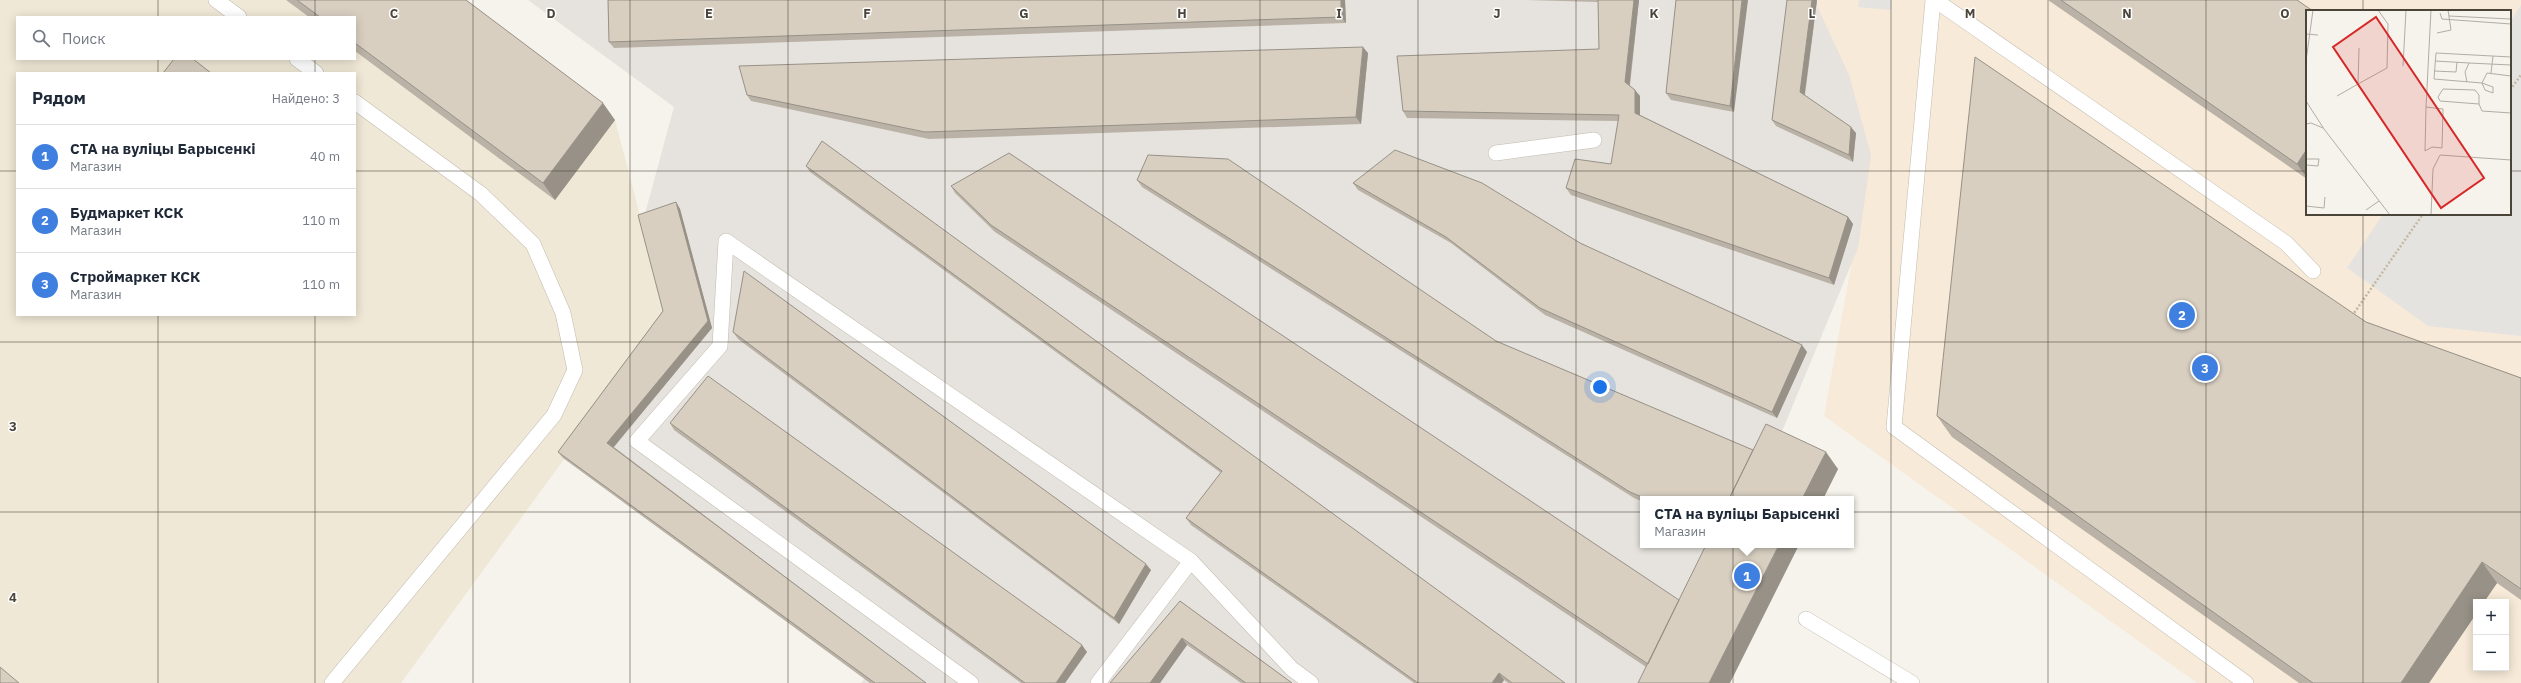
<!DOCTYPE html>
<html lang="ru">
<head>
<meta charset="utf-8">
<style>
	body { margin:0; font-family:"IBM Plex Sans",sans-serif; background:#f2f2f3; color:#1f2937 }
	.controls { position:absolute; right:12px; bottom:12px; display:grid; overflow:hidden; border-radius:0px; box-shadow:0 2px 10px #0003 }
	.controls button { width:36px; height:36px; display:grid; place-items:center; padding:0; border:0; border-bottom:1px solid #e0e1e3; background:#fff; color:#1f2937; font:20px sans-serif }
	.you { position:absolute; left:1600px; top:387px; width:14px; height:14px; margin:-10px; border:3px solid #fff; border-radius:50%; background:#1a73e8; box-shadow:0 0 0 6px #1a73e833 }
	.badge { display:grid; place-items:center; width:26px; height:26px; border-radius:50%; background:#fc3f1d; color:#fff; font-size:13px; font-weight:700 }
	.pin { position:absolute; translate:-50% -50%; border:2px solid #fff; box-shadow:0 1px 4px #0006 }
	.popup { position:absolute; left:1640px; top:496px; width:214px; height:52px; box-sizing:border-box; display:grid; place-content:center; border-radius:0px; background:#fff; filter:drop-shadow(0 1px 3px #0005); font-size:13px; white-space:nowrap; color:#747a83 }
	.popup b { font-size:15px; color:#1f2937 }
	.popup::after { content:''; position:absolute; left:50%; top:100%; margin-left:-8px; border:8px solid transparent; border-top-color:#fff }
	.list { margin:0; padding:0; list-style:none }
	h2 { display:flex; justify-content:space-between; align-items:center; height:52px; margin:0; padding:0 16px; font-size:17px }
	h2 small { font-size:13px; font-weight:400; color:#747a83 }
	.list li { display:grid; grid-template-columns:26px 1fr auto; gap:12px; align-items:center; box-sizing:border-box; height:64px; padding:0 16px; border-top:1px solid #e0e1e3 }
	.list b { display:block; font-size:15px; white-space:nowrap }
	.list p { margin:0; font-size:13px; white-space:nowrap; color:#747a83 }
	.list em { font-size:13px; font-style:normal; color:#747a83 }
	.icon { flex:none; width:22px; height:22px; fill:none; stroke:currentColor; stroke-width:2; stroke-linecap:round; stroke-linejoin:round }
	.map { position:relative; flex:none; width:2521px; height:683px; overflow:hidden }
	.search { position:absolute; background:#fff; box-shadow:0 2px 10px #0003; left:16px; top:16px; width:340px; height:44px; display:flex; align-items:center; gap:10px; box-sizing:border-box; padding:0 14px; border-radius:0px; color:#747a83; font-size:15px }
	.panel { position:absolute; background:#fff; box-shadow:0 2px 10px #0003; left:16px; top:72px; width:340px; height:244px; border-radius:0px }
	.map>svg:first-child { display:block }
	.commercial { fill:#f7ead8; fill-rule:evenodd }
	.industrial { fill:#e6e2dd }
	.education { fill:#efe8d6; fill-rule:evenodd }
	.parking { fill:#e5e3e0 }
	.lines { fill:none; stroke-linecap:round; stroke-linejoin:round }
	.lane-casing { stroke:#c2bbae; stroke-width:16 }
	.path { stroke:#c4b79f; stroke-width:2.5; stroke-dasharray:2 2; stroke-linecap:butt }
	.lane { stroke:#fff; stroke-width:15 }
	.wall { fill:#bab2a6 }
	.shaded-wall { fill:#979187 }
	.building { fill:#d8cfc1; stroke:#979187 }
	.grid { fill:none; stroke:#4b4439; stroke-width:1; stroke-opacity:0.55 }
	.inset-road { fill:none; stroke:#b2ada4; stroke-width:1 }
	.view { fill:#d62828; fill-opacity:0.15; stroke:#d62828; stroke-width:2 }
	.inset-edge { fill:none; stroke:#4b4439; stroke-width:2 }
	.grid-label { font-size:13px; text-anchor:middle; font-weight:bold; fill:#4b4439; stroke:#fff; stroke-width:3; stroke-linejoin:round; paint-order:stroke }
</style>
</head>
<body>
<div class="map">
<svg width="2521" height="683" viewBox="0 0 2521 683">
	<rect width="100%" height="100%" fill="#f6f3ec"/>
	<path class="commercial" d="M1817,0h704v683h-324l-373,-267 47,-261 -54,-149zM2307,11h203v203h-203zM2476,602h30v66h-30z"/>
	<path class="industrial" d="M528,0h1289v6l32,69 22,80 -13,93 -80,193 -135,58v46h84l-68,138h-798l4,-5 -302,-220 80,-237 31,-114z"/>
	<path class="education" d="M0,0h455l160,120 52,198 -266,365h-401zM17,17h338v42h-338zM17,73h338v242h-338z"/>
	<path class="parking" d="M1859,0h33l-1,10 -33,-3z
		M2521,5v331l-93,-10 -81,-58 36,-54h127v-192z"/>
	<g class="lines">
		<defs>
			<path id="lane" d="M216,0l23,17
				M1933,0l-39,427 352,256
				M1935,0l351,243 27,28
				M297,59l19,14
				M1496,153l98,-13
				M1806,619l106,64
				M332,683l222,-268 21,-45 -12,-57 -30,-69 -52,-50 -126,-92
				M971,683l-334,-242 83,-95 6,-105 465,320 101,108 19,14
				M1098,683l93,-122"/>
		</defs>
		<use href="#lane" class="lane-casing"/>
		<path class="path" d="M2510,90l11,-15
			M2352,316l71,-102"/>
		<use href="#lane" class="lane"/>
	</g>
	<path class="wall" d="M286,0h180l149,120 -60,80 -200,-149v-34h-46z
		M608,0h737l1,23 -732,25 -5,-6z
		M1526,0h113l-9,86 10,10v19l208,102 5,7 -19,61 -263,-90 -5,-7 45,-24 7,-43 -211,-3 -4,-7 196,-62 -1,-47z
		M1676,0l58,112 -63,-12 -5,-7z
		M1787,0h30l-12,95 51,38 -3,29 -77,-36 -4,-6z
		M2048,0h249l10,11v168z
		M1368,53l-7,71 -432,15 -178,-38 -4,-6z
		M806,166l759,517h-57l-4,-3 -2,3h-88l-223,-158 -5,-7 35,-45 -411,-301z
		M1137,180l359,161 257,109 85,19 -15,30h-180v3l-9,-4 -492,-311z
		M1353,183l227,60 227,109 -30,66 -232,-103 -94,-72 -93,-53z
		M951,186l728,414 -33,67 -651,-435 -40,-39z
		M676,202l4,7 32,119 -98,119 312,236h-56l-307,-225 -5,-6 105,-141z
		M2366,322l155,56v222l-24,-17 -13,19h-8v12l-47,69h-130l-347,-246 -15,-21z
		M733,332l418,238 -32,54 -381,-285z
		M670,423l417,229 -22,31h-44l-347,-253z
		M1180,601l112,82h-51l-54,-38 -27,38z"/>
	<path class="shaded-wall" d="M1341,0h4l1,23 -5,-6z
		M1634,0h5l-10,89 -4,-7z
		M1742,0h6l-14,112 -4,-6z
		M1812,0h5l-13,99 -4,-7z
		M1363,47l5,6 -7,71 -5,-7z
		M1635,90l5,6v24l-5,-7z
		M603,103l12,17 -60,80 -12,-17z
		M1851,127l5,6 -3,29 -4,-7z
		M2307,149v29l-10,-14z
		M676,202l4,7 32,119 -100,121 -5,-6 101,-122z
		M1848,217l5,7 -19,61 -5,-7z
		M1802,345l5,7 -30,66 -5,-6z
		M1826,452l12,17 -15,30h-21z
		M1779,545h20l-69,138h-21z
		M2482,562l15,21 -13,19h-8v12l-47,69h-28z
		M1146,564l5,6 -32,54 -5,-6z
		M1182,638l5,7 -27,38h-10z
		M1082,645l5,7 -22,31h-9z
		M1499,673l5,7 -2,3h-10z"/>
	<path class="building" d="M297,0h169l137,103 -60,80 -188,-140v-26h-35z
		M608,0h733v17l-732,25z
		M1598,0h36l-9,82 10,8v23l213,104 -19,61 -263,-90 9,-29 36,5 8,-49 -216,-4 -6,-55 202,-7z
		M1676,0h66l-12,106 -64,-13z
		M1787,0h25l-12,92 51,35 -2,28 -77,-35z
		M2061,0h236l16,11h-6v138l-10,15z
		M1363,47l-7,70 -431,15 -178,-37 -8,-29z
		M1975,57l391,265 155,56v211l-39,-27 -81,121h-88l-376,-267z
		M174,59h19l18,14h-48z
		M822,141l743,542h-53l-13,-10 -7,10h-74l-232,-165 36,-47 -416,-305z
		M1395,150l87,33 98,60 222,102 -30,67 -232,-104 -94,-71 -93,-54z
		M1009,153l670,447 -31,64 -657,-439 -40,-39z
		M1148,155l80,4 268,182 257,109 -24,49h-82l-17,-7 -493,-312z
		M676,202l32,119 -101,122 319,240h-51l-317,-231 105,-141 -25,-96z
		M744,271l402,293 -32,54 -381,-286z
		M708,376l374,269 -26,38h-31l-355,-260z
		M1766,424l60,28 -24,47h-73z
		M1706,545h73l-70,138h-71z
		M1180,601l112,82h-46l-64,-45 -32,45h-40z
		M0,667l19,16h-19z"/>
	<path class="grid" d="M158,0v17M315,0v17M473,0v683M630,0v683M788,0v683M945,0v683M1103,0v683M1260,0v683M1418,0v683M1576,0v683M1733,0v683M1891,0v683M2048,0v683M2206,0v683M2363,0v11M158,59v14M315,59v14M0,171h17M355,171h1952M2510,171h11M2363,214v469M158,315v368M315,315v368M0,342h2521M0,512h2521"/>
	<g transform="translate(2306 10)">
		<rect width="205" height="205" fill="#f6f3ec"/>
		<path class="inset-road" d="M134,3l2,6 69,5M143,6l62,3M131,23l14,-3 -3,-20M0,24l12,1M205,47l-75,-4 -2,26 48,4 5,-10 24,3M0,51l7,-51M129,51l34,2M97,56l3,-56M128,61l22,1 1,-10M185,63l2,-17M161,72l-2,-10 4,-9 42,2M176,73l11,4v6l-8,-3zM52,74l29,-16 1,-44 -10,-14M31,86l21,-12 1,-36M0,91l18,28 66,86M173,94l-39,-3 -2,-4 5,-8 32,1 4,5v9l3,7 29,2M120,97l17,2 -1,39 -10,-1 -7,4 1,-44 5,-97M0,114l5,-1 12,5M0,149h13l-1,7 -12,-1M0,196l18,2 1,-11M60,200l13,-9M125,205l2,-46 7,-14 71,5"/>
		<path class="view" d="M70,7l108,161 -43,30 -108,-161z"/>
		<rect width="205" height="205" class="inset-edge"/>
	</g>
	<g class="grid-label">
		<text x="394" y="18">C</text>
		<text x="551" y="18">D</text>
		<text x="709" y="18">E</text>
		<text x="867" y="18">F</text>
		<text x="1024" y="18">G</text>
		<text x="1182" y="18">H</text>
		<text x="1339" y="18">I</text>
		<text x="1497" y="18">J</text>
		<text x="1654" y="18">K</text>
		<text x="1812" y="18">L</text>
		<text x="1970" y="18">M</text>
		<text x="2127" y="18">N</text>
		<text x="2285" y="18">O</text>
		<text x="13" y="431">3</text>
		<text x="13" y="602">4</text>
	</g>
</svg>
<div class="controls">
<button>+</button>
<button>−</button>
</div>
<div class="you"></div>
<div class="pin badge" style="left:1747px;top:576px;background:#3f7fe0">1</div>
<div class="popup"><b>СТА на вуліцы Барысенкі</b>Магазин</div>
<div class="pin badge" style="left:2182px;top:315px;background:#3f7fe0">2</div>
<div class="pin badge" style="left:2205px;top:368px;background:#3f7fe0">3</div>
<div class="search"><svg class="icon" aria-label="search" viewBox="0 0 24 24"><circle cx="10" cy="10" r="6"/><path d="M15 15l6 6"/></svg>Поиск</div>
<section class="panel">
<h2>Рядом<small>Найдено: 3</small></h2>
<ul class="list">
<li><span class="badge" style="background:#3f7fe0">1</span><div><b>СТА на вуліцы Барысенкі</b><p>Магазин</p></div><em>40 m</em></li>
<li><span class="badge" style="background:#3f7fe0">2</span><div><b>Будмаркет КСК</b><p>Магазин</p></div><em>110 m</em></li>
<li><span class="badge" style="background:#3f7fe0">3</span><div><b>Строймаркет КСК</b><p>Магазин</p></div><em>110 m</em></li>
</ul>
</section>
</div>
</body>
</html>
